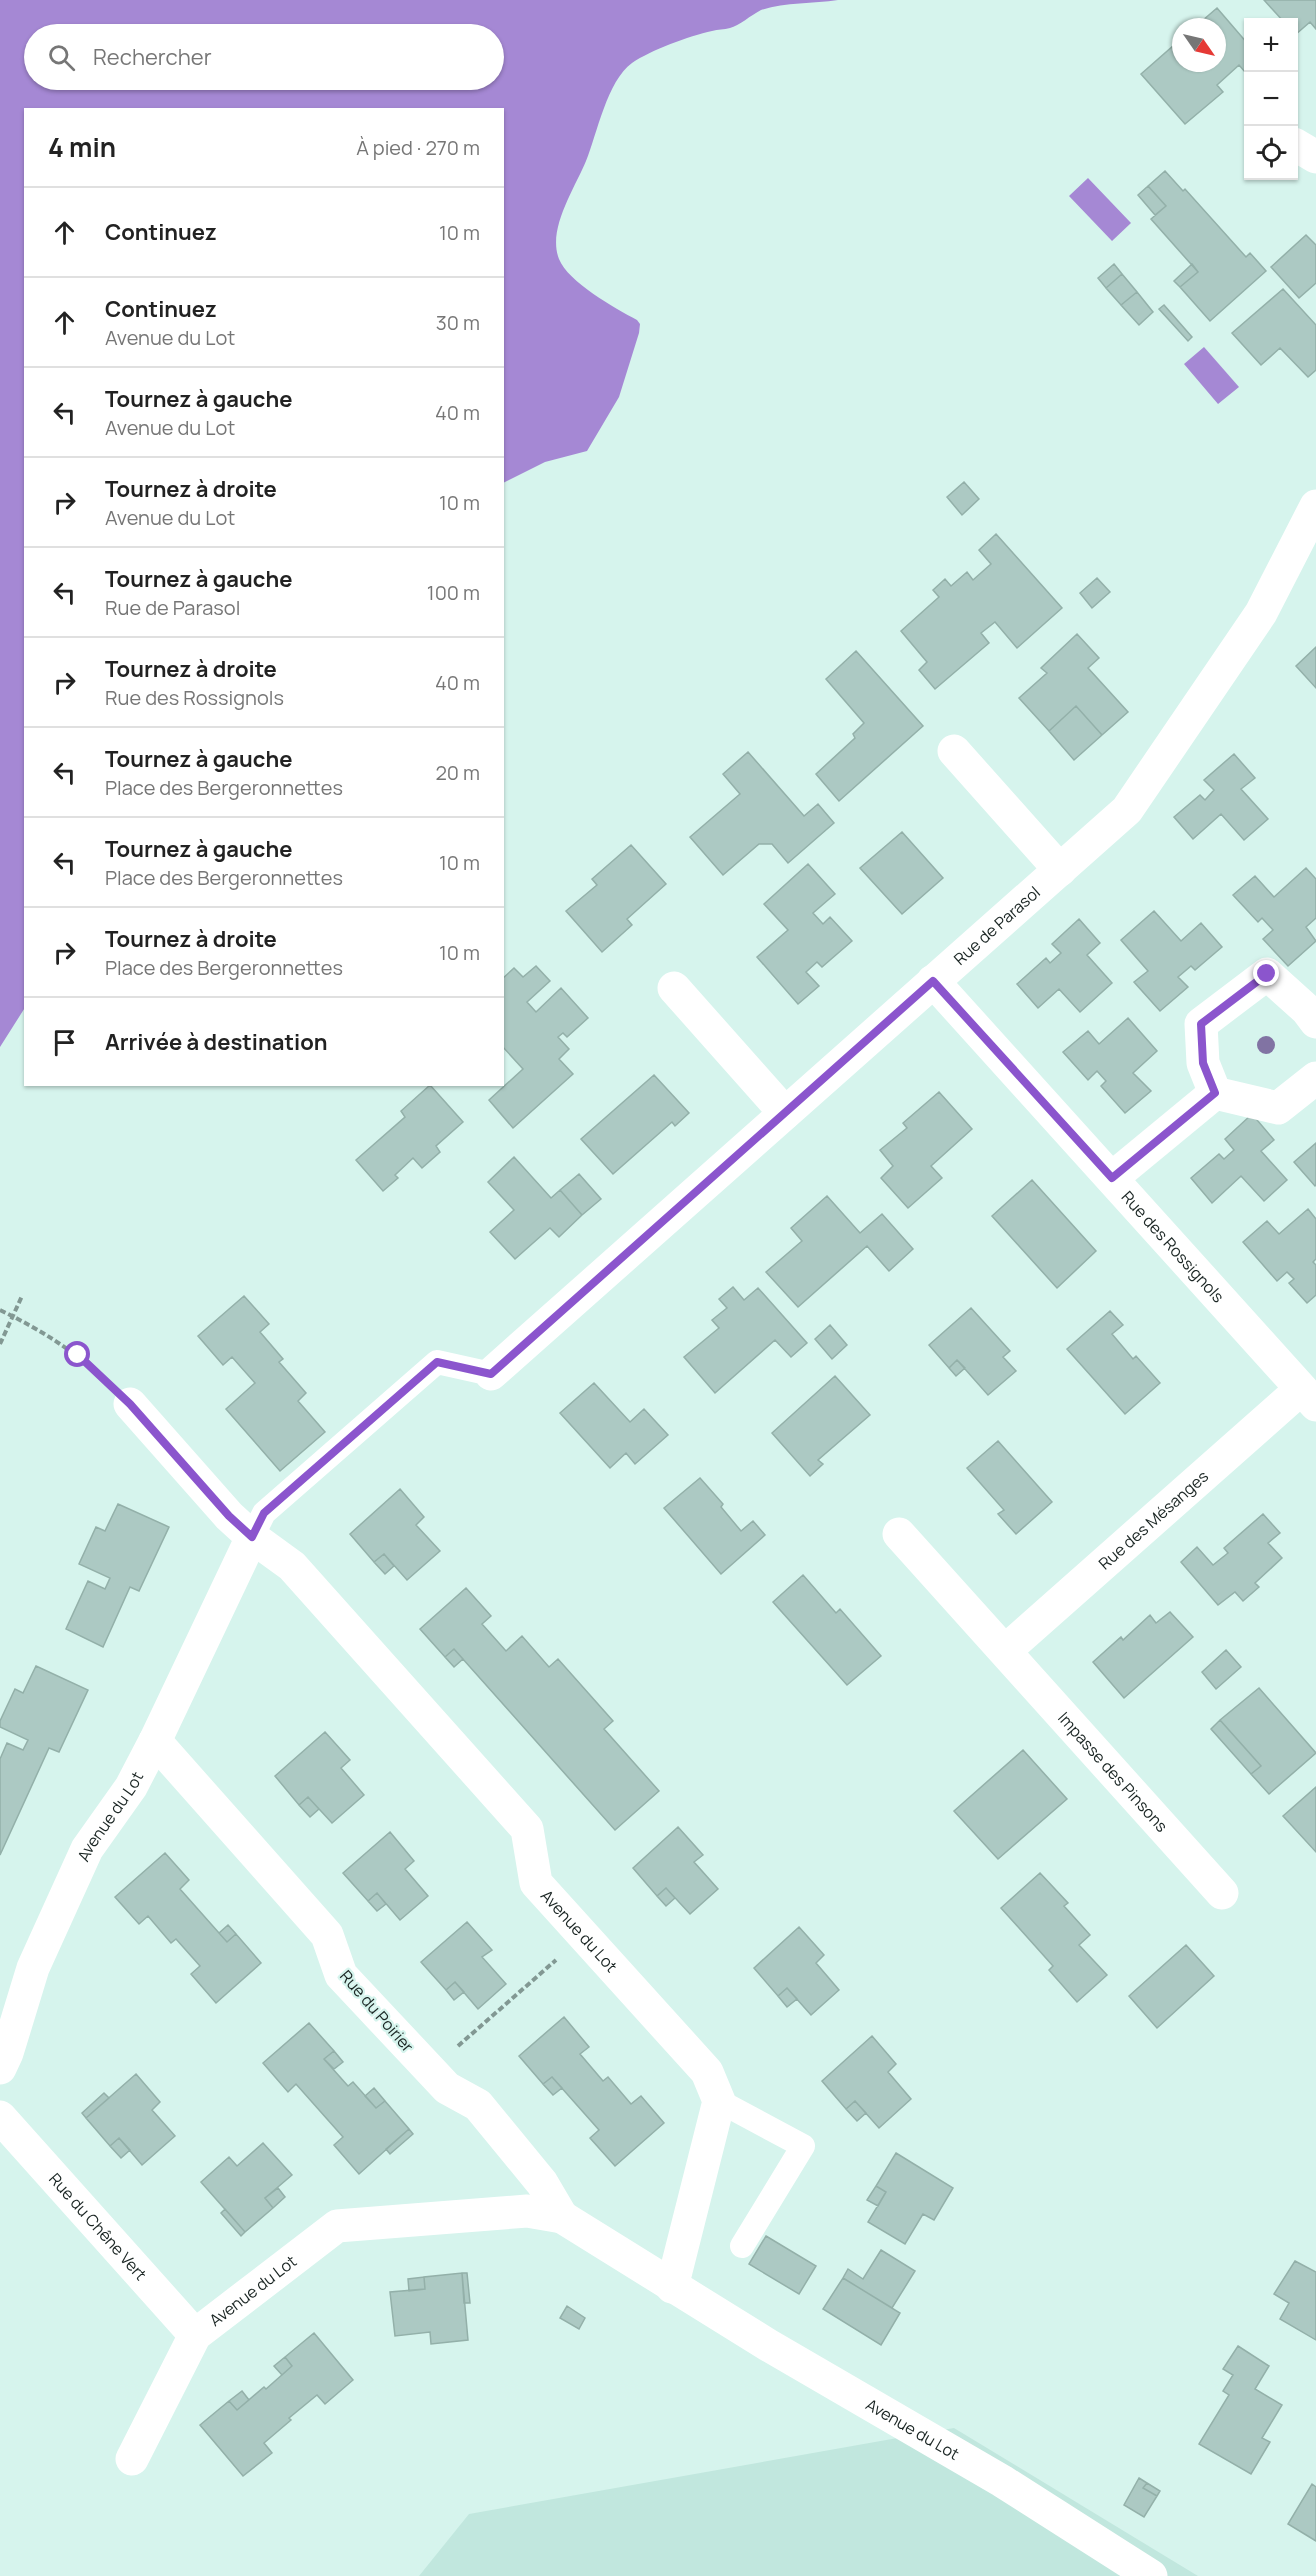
<!DOCTYPE html>
<html lang="fr">
<head>
<meta charset="utf-8">
<style>
	body { margin:0; font-family:Manrope,sans-serif; background:#f2f2f2; color:#222 }
	.controls { position:absolute; right:18px; top:18px; display:grid; overflow:hidden; border-radius:0px; box-shadow:0 2px 4px #0004 }
	.controls button { width:54px; height:54px; display:grid; place-items:center; padding:0; border:0; border-bottom:2px solid #e0e0e0; background:#fff; color:#222; font:30px sans-serif }
	.compass { position:absolute; left:1172px; top:18px; width:54px; height:54px; border-radius:50%; background:#fff; box-shadow:0 2px 4px #0004; rotate:124deg }
	.stop { position:absolute; width:18px; height:18px; margin:-14px; border:4px solid #8b55cd; border-radius:50%; background:#fff }
	.stop.end { background:#8b55cd; border-color:#fff; box-shadow:0 2px 6px #0008 }
	.list { margin:0; padding:0; list-style:none }
	h2 { display:flex; justify-content:space-between; align-items:center; height:78px; margin:0; padding:0 24px; font-size:26px }
	h2 small { font-size:20px; font-weight:400; color:#767676 }
	.list li { display:grid; grid-template-columns:39px 1fr auto; gap:18px; align-items:center; box-sizing:border-box; height:90px; padding:0 24px; border-top:2px solid #e0e0e0 }
	.list b { display:block; font-size:22px; white-space:nowrap }
	.list p { margin:0; font-size:20px; white-space:nowrap; color:#767676 }
	.list em { font-size:20px; font-style:normal; color:#767676 }
	.icon { flex:none; width:33px; height:33px; fill:none; stroke:currentColor; stroke-width:2; stroke-linecap:round; stroke-linejoin:round }
	.map { position:relative; flex:none; width:1316px; height:2576px; overflow:hidden }
	.search { position:absolute; background:#fff; box-shadow:0 2px 4px #0004; left:24px; top:24px; width:480px; height:66px; display:flex; align-items:center; gap:15px; box-sizing:border-box; padding:0 21px; border-radius:33px; color:#767676; font-size:22px }
	.panel { position:absolute; background:#fff; box-shadow:0 2px 4px #0004; left:24px; top:108px; width:480px; height:978px; border-radius:0px }
	.map>svg:first-child { display:block }
	.built { fill:#c1e7de }
	.water { fill:#a588d4; fill-rule:evenodd }
	.building { fill:#acc9c3; stroke:#93b0a9; stroke-width:1.5 }
	.lines { fill:none; stroke-linecap:round; stroke-linejoin:round }
	.path { stroke:#829893; stroke-width:4; stroke-dasharray:6 3; stroke-linecap:butt }
	.service { stroke:#fff; stroke-width:24 }
	.minor { stroke:#fff; stroke-width:33 }
	.tree { fill:#8173a3 }
	.route { stroke:#8b55cd; stroke-width:8 }
	.labels { text-anchor:middle; dominant-baseline:central; stroke-width:4.5; stroke-linejoin:round; paint-order:stroke }
	.street-label { font-size:16px; fill:#1a2523; stroke:#d6f4ed }
</style>
</head>
<body>
<div class="map">
<svg width="1316" height="2576" viewBox="0 0 1316 2576">
	<rect width="100%" height="100%" fill="#d6f4ed"/>
	<path class="built" d="M954,2428l244,148h-779l50,-62z"/>
	<path class="water" d="M0,0h838c-25,4 -53,2 -77,10 -10,5 -22,16 -31,18 -6,2 -12,1 -18,3 -23,5 -61,19 -80,32 -25,18 -35,71 -46,98 -11,27 -39,68 -27,98 9,23 56,49 78,61l3,4 -1,9 -20,64 -32,54 -42,11 -42,21 -1,-373h-476v896l-26,41zM494,34v46h-460v-46z
		M1088,178l43,45 -19,18 -43,-45z
		M1204,347l35,40 -21,17 -34,-40z"/>
	<path class="building" d="M1264,0h52v29l-6,-7 -15,13 -1,-13h-10z
		M1217,8l31,36v25l-3,3 -6,-7 -22,20 6,7 -38,32 -44,-50 40,-35v24h36v-36h-22z
		M1165,171l18,20 2,-2 61,68 4,-4 16,18 -56,50 -30,-34 18,-15 -47,-53 15,-13 -18,-20z
		M1148,186l18,20 -11,9 -17,-20z
		M1306,235l10,10v38l-17,15 -28,-31z
		M1114,264l8,10 -16,14 -8,-10z
		M1192,264l6,8 -18,15 -6,-6z
		M1122,274l15,18 -16,13 -15,-17z
		M1283,289l33,36v45l-8,7 -28,-29 -19,17 -29,-32z
		M1137,292l16,20 -14,13 -18,-20z
		M1164,305l28,32 -4,4 -29,-32z
		M964,482l15,17 -17,16 -15,-18z
		M996,534l66,74 -45,40 -22,-26 -14,11 8,10 -54,46 -16,-19 8,-8 -26,-31 38,-34 -6,-7 12,-11 6,7 16,-14 6,8 18,-16 -12,-14z
		M1097,578l13,14 -18,16 -12,-15z
		M1077,634l22,24 -11,10 40,44 -26,23 -26,-29 -27,25 -30,-33 28,-25 -6,-5z
		M1316,647v41l-20,-22z
		M856,651l67,75 -84,75 -23,-27 39,-36 -2,-4 11,-11 -38,-44z
		M1076,706l26,29 -28,25 -25,-29z
		M748,752l56,64 14,-12 16,19 -46,40 -16,-19h-13l-36,31 -33,-38 50,-43 -17,-20z
		M1234,754l21,24 -14,11 27,30 -24,21 -23,-26 -28,25 -19,-22 26,-22 5,5 9,-10 -10,-10z
		M902,832l41,46 -41,36 -42,-46z
		M631,845l35,39 -39,35 5,6 -30,27 -36,-41 31,-26 -5,-6z
		M808,864l27,30 -22,19 10,11 7,-7 22,24 -30,26 -5,-5 -11,10 13,14 -21,18 -41,-47 31,-27 -24,-26z
		M1306,868l10,11v39l-10,9 10,14 -28,25 -25,-27 10,-9 -11,-12 -4,4 -25,-27 22,-19 19,21z
		M1154,911l27,30 20,-18 21,24 -27,23 -4,-4 -13,11 10,10 -28,24 -26,-29 14,-11 -27,-31z
		M1079,919l21,24 -13,12 25,28 -32,29 -21,-23 -21,19 -21,-24 29,-26 4,5 11,-10 -9,-9z
		M536,966l14,15 -23,21 9,10 25,-24 27,30 -21,19 -4,-4 -5,4 11,12 -10,10 14,15 -60,54 -24,-28 34,-31 -21,-23v-67l12,-11 9,9z
		M1128,1018l29,33 -24,22 18,18 -26,22 -24,-27 5,-5 -9,-10 -9,9 -25,-28 25,-21 11,13z
		M654,1075l35,38 -14,13 -3,-4 -59,52 -32,-35z
		M430,1085l33,37 -27,24 4,6 -18,16 -9,-10 -18,17 3,3 -15,13 -27,-31 49,-43 -4,-6z
		M939,1092l33,37 -41,37 11,12 -34,30 -27,-30 12,-12 -13,-16 27,-22 -4,-5z
		M1252,1114l22,26 -13,11 26,29 -23,21 -23,-25 -29,27 -21,-25 28,-24 5,5 10,-9 -9,-11z
		M1316,1143v42l-1,1 -21,-24z
		M514,1157l37,41 9,-8 22,25 -23,22 -9,-9 -35,31 -25,-27 24,-22 -26,-28z
		M579,1174l22,25 -19,16 -22,-25z
		M1032,1180l64,71 -39,37 -65,-72z
		M827,1196l33,37 22,-19 31,35 -24,22 -22,-25 -69,61 -32,-35 36,-31 -11,-13z
		M1308,1209l8,10v40l-3,3 3,3v30l-9,8 -18,-20 5,-4 -7,-7 -10,9 -34,-39 24,-21 12,13z
		M733,1287l11,13 14,-12 49,55 -16,14 -16,-17 -60,53 -31,-36 35,-29 -7,-8 15,-12 -8,-9z
		M244,1296l25,28 -9,8 23,27 -4,3 27,31 -8,8 27,31 -45,39 -54,-62 29,-26 -23,-26 -9,8 -25,-29z
		M971,1308l39,43 -7,6 13,14 -28,24 -31,-35 -8,8 -20,-23z
		M1110,1311l13,14 -11,9 21,25 3,-3 24,27 -35,31 -58,-65z
		M830,1325l17,20 -15,14 -17,-20z
		M957,1360l8,8 -9,8 -7,-8z
		M835,1376l35,39 -52,45 5,4 -13,12 -38,-43z
		M594,1383l36,39 14,-13 24,26 -33,29 -9,-11 -16,15 -50,-55z
		M998,1441l54,61 -36,32 -18,-20 6,-4 -37,-42z
		M700,1478l23,26 -2,3 20,24 12,-10 12,14 -44,39 -57,-66z
		M400,1489l24,28 -8,8 24,26 -33,29 -23,-26 -10,8 -24,-28z
		M118,1504l51,23 -30,64 -9,-4 -27,60 -37,-18 22,-48 17,8 5,-11 -31,-14 17,-37 9,4z
		M1263,1514l17,19 -12,10 14,15 -27,25 4,4 -16,14 -8,-9 -17,13 -37,-43 16,-15 16,18 15,-12 -4,-5z
		M384,1554l10,12 -9,8 -11,-12z
		M803,1575l33,38 4,-4 41,47 -34,29 -74,-83z
		M466,1588l25,28 -9,8 24,27 16,-15 27,31 9,-8 55,62 -9,8 55,62 -44,39 -161,-181 -9,8 -25,-28z
		M1170,1612l23,25 -69,61 -31,-36 28,-25 2,3 27,-25 6,8z
		M454,1649l9,10 -9,8 -9,-10z
		M1226,1650l15,17 -25,22 -14,-17z
		M36,1666l52,24 -29,62 -10,-4 -49,107v-96l7,-16 16,7 5,-10 -28,-13v-6l15,-32 8,4z
		M1259,1688l57,65 -47,41 -18,-20 10,-8 -41,-46z
		M1220,1720l41,46 -10,8 -40,-45z
		M325,1732l25,28 -9,8 23,27 -32,28 -24,-26 -9,8 -24,-29z
		M1023,1750l44,49 -69,60 -44,-48z
		M1316,1787v65l-33,-36z
		M308,1797l11,12 -9,8 -11,-12z
		M678,1827l25,28 -9,7 24,27 -28,25 -24,-26 -9,8 -24,-28z
		M390,1832l24,29 -9,8 23,27 -28,24 -23,-27 -9,8 -25,-28z
		M165,1853l24,27 -9,9 47,53 9,-8 25,29 -45,40 -25,-29 9,-8 -24,-27 -5,4 -23,-27 -9,8 -24,-27z
		M1040,1873l28,30 -4,3 26,29 -11,10 28,30 -30,27 -28,-32 4,-4 -52,-58z
		M666,1888l9,10 -9,8 -9,-10z
		M377,1893l9,11 -9,7 -9,-10z
		M467,1922l25,28 -10,7 24,27 -28,25 -23,-27 -9,8 -25,-28z
		M228,1925l8,9 -9,8 -8,-9z
		M799,1927l25,28 -8,8 23,27 -28,25 -24,-27 -9,8 -24,-28z
		M1186,1945l28,31 -57,52 -28,-32z
		M455,1982l9,10 -10,8 -8,-10z
		M787,1988l10,11 -10,8 -9,-11z
		M564,2017l25,30 -9,7 23,27 5,-4 23,27 10,-8 23,27 -49,43 -25,-28 9,-8 -47,-53 -9,7 -24,-28z
		M309,2023l25,28 -10,8 24,27 5,-4 23,26 9,-7 24,28 -50,45 -25,-29 9,-8 -47,-53 -8,8 -25,-29z
		M872,2036l24,28 -8,8 23,27 -32,29 -24,-27 -9,8 -24,-28z
		M334,2051l9,11 -9,7 -10,-10z
		M136,2074l24,28 -8,8 23,26 -33,29 -23,-27 -9,8 -24,-28z
		M552,2077l10,11 -9,7 -10,-11z
		M374,2088l11,13 -9,7 -11,-12z
		M104,2093l5,5 -23,20 -4,-5z
		M855,2101l11,12 -9,8 -11,-12z
		M409,2129l4,5 -23,20 -4,-5z
		M119,2138l11,12 -9,8 -11,-12z
		M263,2143l29,32 -27,23 8,10 -28,24 -44,-50 28,-25 8,9z
		M896,2153l57,35 -19,32 -11,-6 -18,30 -37,-22 18,-30 -10,-6z
		M876,2186l10,6 -8,14 -11,-6z
		M278,2188l7,9 -12,11 -8,-10z
		M225,2209l20,23 -4,4 -20,-23z
		M766,2236l50,30 -17,28 -50,-30z
		M881,2250l34,21 -23,37 -49,-30 5,-9 15,10z
		M1295,2261l21,11v68l-36,-21 9,-16 -15,-9z
		M462,2273l6,67 -37,4 -1,-12 -35,4 -5,-44 35,-3 -1,-12z
		M462,2273h5l3,30h-6z
		M424,2277l1,12 -16,2 -1,-12z
		M843,2278l57,35 -19,32 -58,-36z
		M567,2306l18,12 -6,11 -19,-11z
		M314,2333l39,47 -28,24 -8,-9 -28,23 2,2 -27,23 8,10 -29,23 -43,-51 29,-24 8,9 27,-23 2,2 26,-23 -7,-9z
		M1238,2346l31,20 -14,23 27,16 -20,33 8,4 -19,32 -52,-30 30,-49 -6,-4 10,-16 -10,-6z
		M285,2357l7,9 -10,9 -8,-9z
		M242,2391l7,9 -12,10 -8,-9z
		M1139,2478l8,5 -4,5 14,8 -13,21 -20,-12z
		M1147,2483l13,8 -3,5 -14,-8z
		M1312,2484l4,3v54l-28,-17z"/>
	<g class="lines">
		<path class="path" d="M0,1310c41,20 72,39 105,71
			M0,1344l22,-48
			M458,2046l98,-86"/>
		<path class="service" d="M252,1537l12,-24 173,-151 54,12
			M719,2101l84,45 -61,100"/>
		<g class="minor">
			<path d="M1294,144l22,13"/>
			<path d="M954,751l106,119"/>
			<path id="s1" d="M933,981l383,424"/>
			<path d="M674,988l111,125"/>
			<path d="M1215,1093l-12,-30 -2,-39 66,-50 40,36 9,12"/>
			<path d="M1215,1093l63,15 38,-30"/>
			<path d="M1112,1178l103,-85"/>
			<path id="s2" d="M491,1374l636,-564 134,-197 55,-107"/>
			<path id="s3" d="M130,1404l99,112 23,21 40,29 235,263 9,54 171,189 12,29 -47,186"/>
			<path id="s4" d="M899,1534l323,359"/>
			<path id="s5" d="M1005,1651l296,-262"/>
			<path d="M155,1741l172,194 14,40 106,113 31,17 64,78 20,34"/>
			<path id="s6" d="M0,2068l7,-15 26,-85 54,-119 44,-62 24,-46 97,-204"/>
			<path id="s7" d="M0,2117l195,218"/>
			<path id="s8" d="M132,2459l63,-124 142,-109 190,-15 35,6 206,128 234,136 149,95"/>
		</g>
	</g>
	<circle class="tree" cx="1266" cy="1045" r="9"/>
	<g class="lines">
		<path class="route" d="M78,1355l52,49 99,112 23,21 12,-24 173,-151 54,12 442,-393 179,197 103,-85 -12,-30 -2,-39 66,-50"/>
	</g>
	<g class="labels">
		<g class="street-label">
			<text stroke="none"><textPath href="#s2" startOffset="676">Rue de Parasol</textPath></text>
			<text stroke="none"><textPath href="#s1" startOffset="358">Rue des Rossignols</textPath></text>
			<text stroke="none"><textPath href="#s5" startOffset="198">Rue des Mésanges</textPath></text>
			<text stroke="none"><textPath href="#s4" startOffset="320">Impasse des Pinsons</textPath></text>
			<text stroke="none"><textPath href="#s6" startOffset="276">Avenue du Lot</textPath></text>
			<text stroke="none"><textPath href="#s3" startOffset="702">Avenue du Lot</textPath></text>
			<text transform="translate(377 2011) rotate(49)">Rue du Poirier</text>
			<text stroke="none"><textPath href="#s7" startOffset="147">Rue du Chêne Vert</textPath></text>
			<text stroke="none"><textPath href="#s8" startOffset="212">Avenue du Lot</textPath></text>
			<text stroke="none"><textPath href="#s8" startOffset="954">Avenue du Lot</textPath></text>
		</g>
	</g>
</svg>
<div class="controls">
<button>+</button>
<button>−</button>
<button><svg class="icon" aria-label="locate" viewBox="0 0 24 24"><circle cx="12" cy="12" r="6"/><path d="M12 2v4M12 18v4M2 12h4M18 12h4"/></svg></button>
</div>
<svg class="compass" viewBox="-18 -18 36 36"><path d="M0-13l5 13h-10z" fill="#e53935"/><path d="M0 13l5-13h-10z" fill="#767676"/></svg>
<div class="stop" style="left:78px;top:1355px"></div>
<div class="stop end" style="left:1267px;top:974px"></div>
<div class="search"><svg class="icon" aria-label="search" viewBox="0 0 24 24"><circle cx="10" cy="10" r="6"/><path d="M15 15l6 6"/></svg>Rechercher</div>
<section class="panel">
<h2>4 min<small>À pied · 270 m</small></h2>
<ul class="list">
<li><svg class="icon" aria-label="ahead" viewBox="0 0 24 24"><path d="M12 20V5M6 11l6-6 6 6"/></svg><div><b>Continuez</b></div><em>10 m</em></li>
<li><svg class="icon" aria-label="ahead" viewBox="0 0 24 24"><path d="M12 20V5M6 11l6-6 6 6"/></svg><div><b>Continuez</b><p>Avenue du Lot</p></div><em>30 m</em></li>
<li><svg class="icon" aria-label="left" viewBox="0 0 24 24"><path d="M17 20v-9H6M10 6l-5 5 5 5"/></svg><div><b>Tournez à gauche</b><p>Avenue du Lot</p></div><em>40 m</em></li>
<li><svg class="icon" aria-label="right" viewBox="0 0 24 24"><path d="M7 20v-9h11M14 6l5 5-5 5"/></svg><div><b>Tournez à droite</b><p>Avenue du Lot</p></div><em>10 m</em></li>
<li><svg class="icon" aria-label="left" viewBox="0 0 24 24"><path d="M17 20v-9H6M10 6l-5 5 5 5"/></svg><div><b>Tournez à gauche</b><p>Rue de Parasol</p></div><em>100 m</em></li>
<li><svg class="icon" aria-label="right" viewBox="0 0 24 24"><path d="M7 20v-9h11M14 6l5 5-5 5"/></svg><div><b>Tournez à droite</b><p>Rue des Rossignols</p></div><em>40 m</em></li>
<li><svg class="icon" aria-label="left" viewBox="0 0 24 24"><path d="M17 20v-9H6M10 6l-5 5 5 5"/></svg><div><b>Tournez à gauche</b><p>Place des Bergeronnettes</p></div><em>20 m</em></li>
<li><svg class="icon" aria-label="left" viewBox="0 0 24 24"><path d="M17 20v-9H6M10 6l-5 5 5 5"/></svg><div><b>Tournez à gauche</b><p>Place des Bergeronnettes</p></div><em>10 m</em></li>
<li><svg class="icon" aria-label="right" viewBox="0 0 24 24"><path d="M7 20v-9h11M14 6l5 5-5 5"/></svg><div><b>Tournez à droite</b><p>Place des Bergeronnettes</p></div><em>10 m</em></li>
<li><svg class="icon" aria-label="arrive" viewBox="0 0 24 24"><path d="M6 21V4h12l-3 4 3 4H6"/></svg><div><b>Arrivée à destination</b></div></li>
</ul>
</section>
</div>
</body>
</html>
